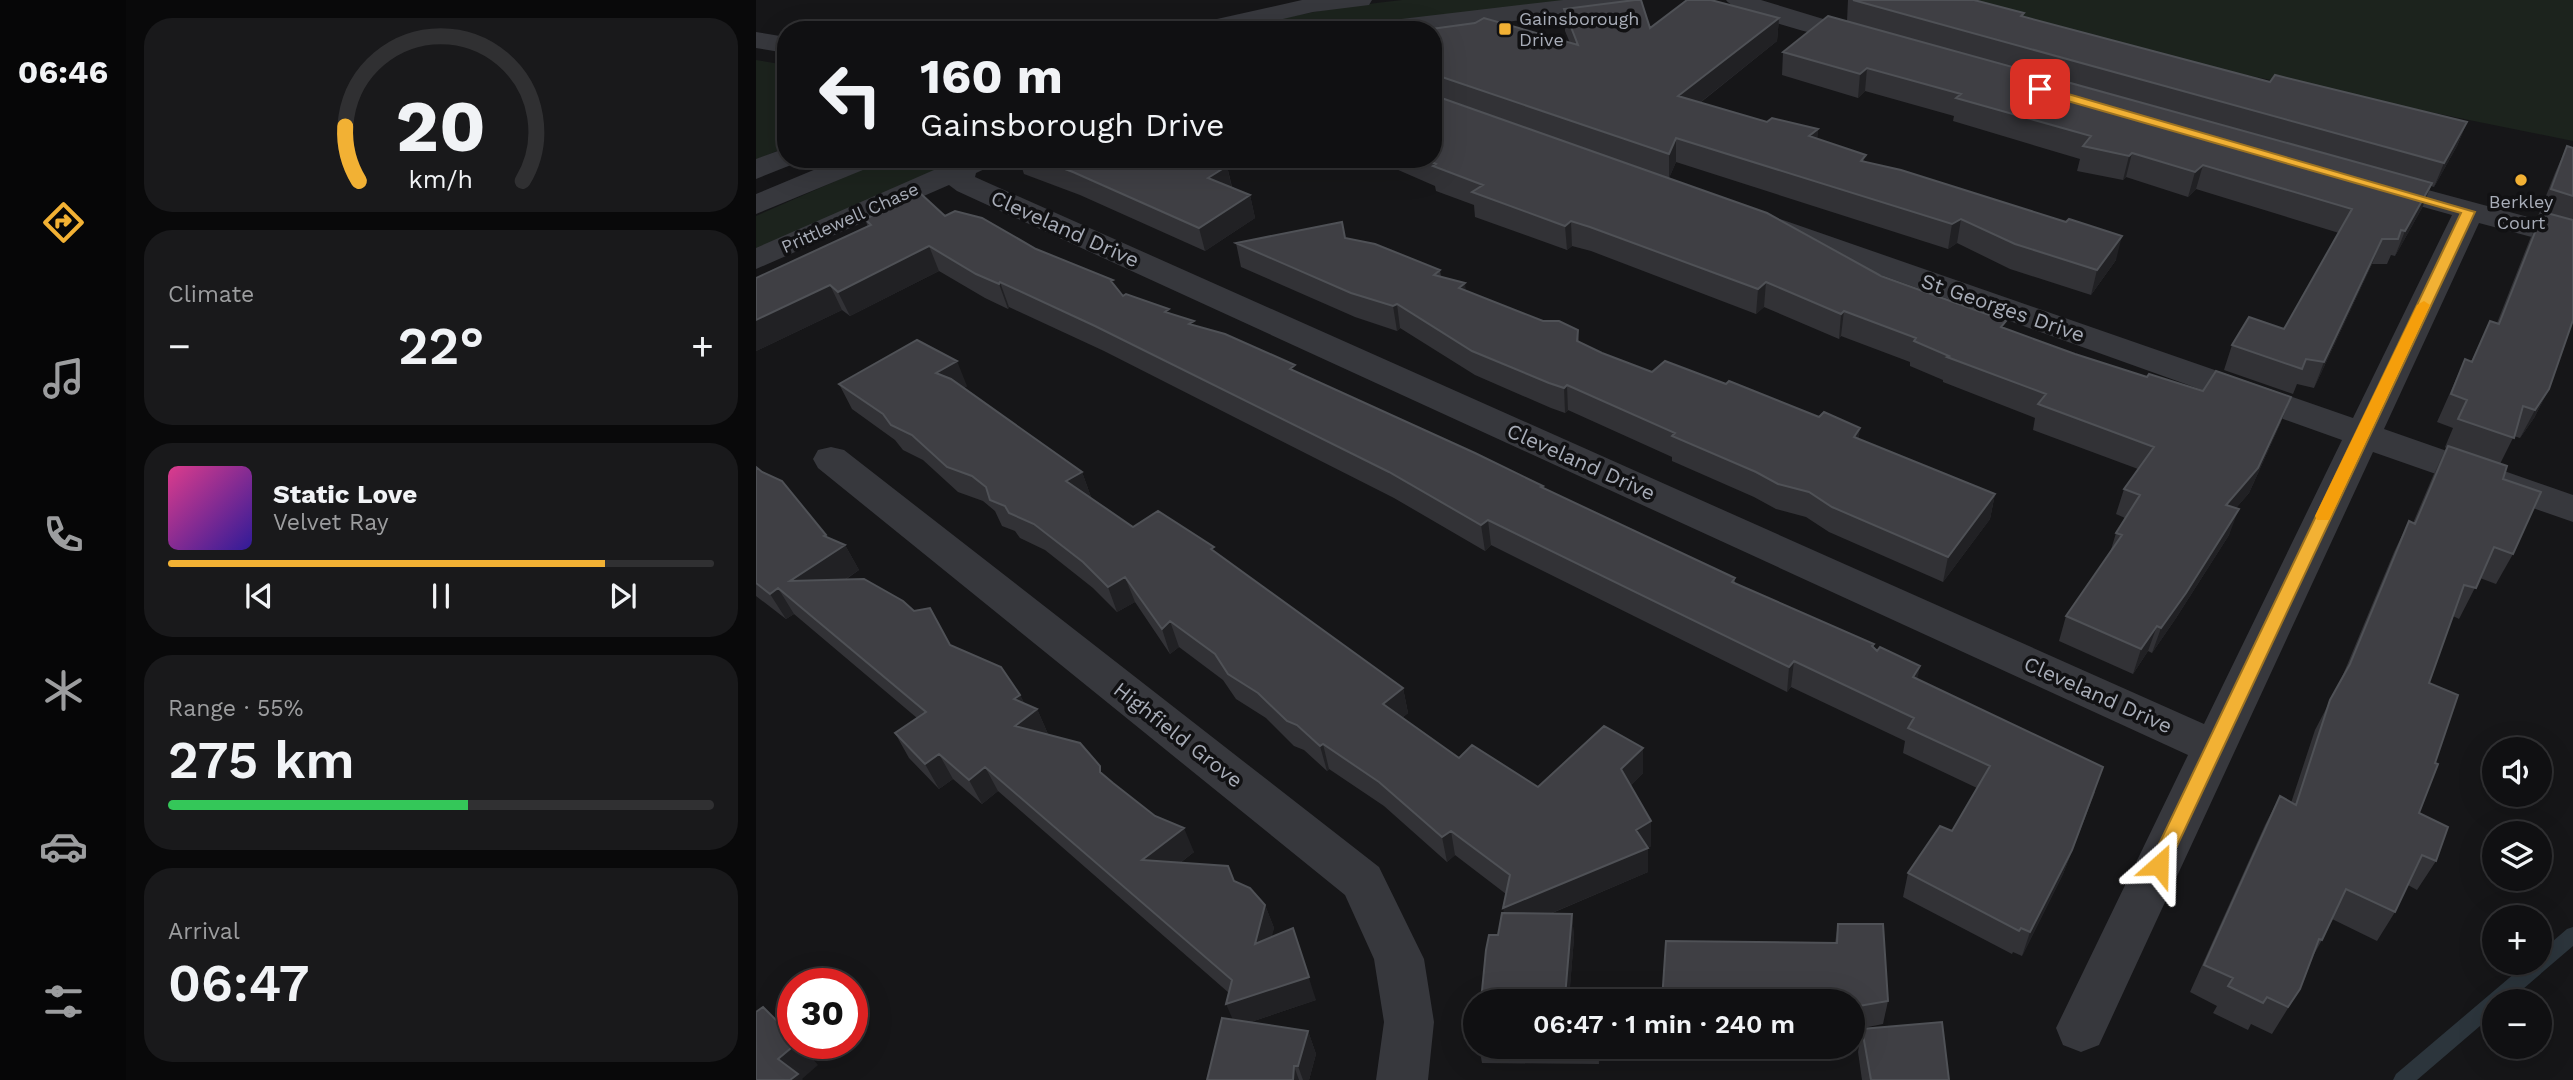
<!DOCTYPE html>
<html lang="en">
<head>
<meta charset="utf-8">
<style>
  :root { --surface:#101012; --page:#19191b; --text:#f1f3f6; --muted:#9c9d9f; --line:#303032; --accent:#f2b134 }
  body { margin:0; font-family:"Work Sans",sans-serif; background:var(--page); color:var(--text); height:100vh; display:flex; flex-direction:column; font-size:26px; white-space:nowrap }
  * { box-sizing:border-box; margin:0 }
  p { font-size:23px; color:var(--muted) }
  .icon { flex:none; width:38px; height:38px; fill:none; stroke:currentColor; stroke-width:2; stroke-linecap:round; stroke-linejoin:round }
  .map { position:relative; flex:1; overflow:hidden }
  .sheet { display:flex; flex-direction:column; gap:18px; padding:18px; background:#09090a; width:630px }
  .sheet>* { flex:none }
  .banner { position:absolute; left:21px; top:21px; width:665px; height:147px; border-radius:28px; box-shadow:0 7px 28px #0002,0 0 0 2px var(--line); background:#101012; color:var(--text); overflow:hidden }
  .tools { position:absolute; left:1726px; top:737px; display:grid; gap:14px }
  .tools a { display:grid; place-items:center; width:70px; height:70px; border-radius:50%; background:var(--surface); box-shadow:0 7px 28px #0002,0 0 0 2px var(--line); font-size:35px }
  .speed { position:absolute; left:21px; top:968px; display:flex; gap:14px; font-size:35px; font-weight:700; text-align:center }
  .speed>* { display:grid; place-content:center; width:91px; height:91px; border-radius:50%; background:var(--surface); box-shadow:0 7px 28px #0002,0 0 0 2px var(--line); line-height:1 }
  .speed .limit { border:10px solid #d22; background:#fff; color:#111 }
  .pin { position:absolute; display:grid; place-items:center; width:60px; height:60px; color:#fff; margin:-30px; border-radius:14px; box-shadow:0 4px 10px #0006 }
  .me { position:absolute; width:77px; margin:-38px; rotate:25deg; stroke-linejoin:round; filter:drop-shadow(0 0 5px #0008) }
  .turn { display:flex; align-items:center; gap:24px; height:147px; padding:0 28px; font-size:32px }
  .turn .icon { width:91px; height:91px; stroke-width:2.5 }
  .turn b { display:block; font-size:49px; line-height:60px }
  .big { font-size:52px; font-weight:600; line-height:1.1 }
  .sheet .tile { flex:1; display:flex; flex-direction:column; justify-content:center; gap:10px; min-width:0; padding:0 24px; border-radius:28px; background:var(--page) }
  .sheet .dial { align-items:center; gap:0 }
  .dial svg { height:182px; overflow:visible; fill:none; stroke:var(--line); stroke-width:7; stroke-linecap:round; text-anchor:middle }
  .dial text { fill:var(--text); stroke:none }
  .song { display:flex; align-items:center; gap:21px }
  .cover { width:84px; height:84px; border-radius:10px; background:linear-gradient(135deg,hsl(330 70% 55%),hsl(250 70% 35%)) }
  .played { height:7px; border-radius:4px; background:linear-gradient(90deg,var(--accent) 80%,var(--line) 80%) }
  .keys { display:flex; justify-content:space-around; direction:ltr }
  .heat { display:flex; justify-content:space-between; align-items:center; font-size:38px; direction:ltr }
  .charge { height:10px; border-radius:5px; background:linear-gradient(90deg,#34c759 55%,var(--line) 0) }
  .trip { position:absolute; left:707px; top:989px; width:402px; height:70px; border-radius:35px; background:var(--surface); box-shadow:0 7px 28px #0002,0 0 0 2px var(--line); font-weight:600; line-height:70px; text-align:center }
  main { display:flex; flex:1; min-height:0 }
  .dock { display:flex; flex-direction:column; width:126px; justify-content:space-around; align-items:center; background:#060607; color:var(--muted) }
  .dock .icon { width:49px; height:49px }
  .dock .active { color:var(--accent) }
  .dock b { font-size:32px; color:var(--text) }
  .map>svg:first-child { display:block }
  .green { fill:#1c231d }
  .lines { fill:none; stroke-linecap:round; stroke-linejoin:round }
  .stream { fill:#2c353c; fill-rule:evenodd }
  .minor { fill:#37383d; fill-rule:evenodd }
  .wall { fill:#323236 }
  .shaded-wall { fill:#212124 }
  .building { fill:#3f3f44; stroke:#4f5156; stroke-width:2 }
  .route { fill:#f2b134; stroke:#9d7322; stroke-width:2 }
  .slow { fill:#f59e0b }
  .poi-dot { fill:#f2b134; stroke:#111113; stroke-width:2.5 }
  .labels { text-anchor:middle; stroke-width:7; stroke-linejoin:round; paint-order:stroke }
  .far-poi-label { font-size:18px; fill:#a8adb8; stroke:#111113; text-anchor:start }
  .far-street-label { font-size:18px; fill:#a8adb8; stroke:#111113 }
  .street-label { font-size:21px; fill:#a8adb8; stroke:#111113 }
</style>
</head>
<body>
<main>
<nav class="dock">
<b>06:46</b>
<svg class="icon active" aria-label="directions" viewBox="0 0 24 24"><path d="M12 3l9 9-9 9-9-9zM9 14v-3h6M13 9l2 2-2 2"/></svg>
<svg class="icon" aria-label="music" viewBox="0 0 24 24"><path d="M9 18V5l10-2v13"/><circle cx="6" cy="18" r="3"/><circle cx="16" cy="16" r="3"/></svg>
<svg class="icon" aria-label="phone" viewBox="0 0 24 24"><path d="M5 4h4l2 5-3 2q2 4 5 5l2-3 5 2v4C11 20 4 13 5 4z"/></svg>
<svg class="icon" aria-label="climate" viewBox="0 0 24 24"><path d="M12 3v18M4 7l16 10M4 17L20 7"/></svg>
<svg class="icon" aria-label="car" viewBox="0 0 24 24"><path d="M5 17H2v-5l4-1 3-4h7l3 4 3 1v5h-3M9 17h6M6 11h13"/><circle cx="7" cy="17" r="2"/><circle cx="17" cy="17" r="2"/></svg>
<svg class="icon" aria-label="filters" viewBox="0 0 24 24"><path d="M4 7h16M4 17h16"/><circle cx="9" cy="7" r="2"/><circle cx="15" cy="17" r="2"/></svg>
</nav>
<section class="sheet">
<div class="tile dial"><svg viewBox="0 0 100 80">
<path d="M14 69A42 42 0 1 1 86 69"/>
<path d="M14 69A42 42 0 0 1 8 45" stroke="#f2b134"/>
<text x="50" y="56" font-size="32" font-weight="700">20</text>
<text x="50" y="72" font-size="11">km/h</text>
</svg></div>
<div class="tile"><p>Climate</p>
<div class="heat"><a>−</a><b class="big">22°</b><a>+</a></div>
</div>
<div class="tile">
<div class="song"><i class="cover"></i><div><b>Static Love</b><p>Velvet Ray</p></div></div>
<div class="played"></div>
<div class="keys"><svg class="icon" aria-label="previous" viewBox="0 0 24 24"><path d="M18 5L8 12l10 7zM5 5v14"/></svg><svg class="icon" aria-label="pause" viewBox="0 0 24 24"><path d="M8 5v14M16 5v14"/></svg><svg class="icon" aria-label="next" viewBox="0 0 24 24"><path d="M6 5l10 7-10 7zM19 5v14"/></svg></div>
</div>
<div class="tile"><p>Range · 55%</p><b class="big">275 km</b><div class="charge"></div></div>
<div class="tile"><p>Arrival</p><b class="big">06:47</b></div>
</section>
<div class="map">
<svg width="1817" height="1080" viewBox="0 0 1817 1080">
  <rect width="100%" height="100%" fill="#161618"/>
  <path class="green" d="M646 0H825L580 30H467L578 8Z
    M1201 0H1817V141L1465 70Z
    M0 60 30 65V147L0 160Z
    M130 159H209L0 253V216Z"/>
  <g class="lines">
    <path class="stream" d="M1817 927V946L1753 1001H1738V1014L1661 1080H1637L1640 1074 1772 962H1783V953L1811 929Z"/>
    <path class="minor" d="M546 0H616L613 5 557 12 479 30H430L434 25Z
      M807 0H881L878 5 869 7 677 31 607 30 611 25 620 22Z
      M970 0H1005L1120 35 1124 40 1120 45 1111 48 1102 45C1078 39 981 16 970 0Z
      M0 32 30 37V53L0 48Z
      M30 148V159H43L40 163 0 179V159Z
      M84 159H123L119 165 0 214V194Z
      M203 159H239L235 166 220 173 219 177 1448 724 1586 440 1005 232 1001 226 1005 220 1016 217 1027 220 1597 418 1696 215 1610 191 1605 185 1610 179 1620 176 1817 229V248L1723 223 1628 429 1817 495V522L1617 452 1343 1045 1325 1052 1307 1045 1300 1028 1432 755 201 191 193 185 0 269V248Z
      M75 447 88 450 623 867 668 959 678 1022 672 1080H620L628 1022 618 959 589 895 62 468 57 459 62 450Z"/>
  </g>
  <path class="wall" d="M1092 0H1218L1268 13 1267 17 1514 82 1711 122 1701 146 1678 187 1675 186 1666 208 1639 256 1635 255 1631 264H1616L1558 388 1541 384 1537 394 1468 370 1476 345 1528 329 1583 233 1440 189 1432 197 1370 177 1367 180 1321 171 1324 159 1197 121 1198 116 1109 91 1102 98 1026 75 1027 52 1091 21Z
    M808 9 894 28 1023 18 1021 41 944 103 1011 122 1062 129 1061 139 1109 161 1360 260 1335 295 1254 269 1201 243 1192 249 920 162 913 178 1125 276 1248 328 1319 354 1525 422 1493 493 1480 508 1473 535 1420 618 1396 653 1392 651 1377 674 1303 641 1310 616 1354 553 1360 533 1369 518 1360 514 1368 489 1382 469 1277 430 1279 418 1187 382V380L1154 366V362L1085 336 1083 339 1008 307 1000 314 835 251 816 246 811 250 719 217 718 205 680 191 679 186 617 159H677V30L814 43 809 31Z
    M1811 146 1817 148V320L1793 389 1778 418 1764 438 1758 436 1744 464 1757 554 1740 584 1724 578 1703 619 1697 616 1673 683 1663 813 1680 861 1661 890 1652 885 1639 912 1621 941 1576 919 1566 940 1557 956 1544 989 1516 1034 1495 1024 1492 1030 1457 1013 1461 1006 1434 992 1509 825 1524 796 1535 803 1559 730 1584 682 1638 552 1653 521 1657 523 1677 476 1690 448 1689 447 1697 428 1681 422 1709 359 1715 362 1734 321 1741 323 1774 239 1784 217 1782 216 1799 173Z
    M263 159H453L471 166 476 187 494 195 499 218 449 251 324 195 268 174Z
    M189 216 280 249 359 286 367 296 415 314 440 326 540 372 979 578V583L1118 644V647L1162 679 1339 792 1307 874 1266 956 1257 952 1256 954 1147 897 1152 873 1196 831 1221 788 1147 753 1149 741 1035 687 1031 692 735 545 729 551 638 498 348 351 253 307 252 309 229 298 183 271 94 316 86 310 0 351V278L112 227 109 219Z
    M589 238 684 270 685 277 710 291 787 321 822 330 823 342 846 353 896 372 1103 439 1239 494 1234 519 1187 582 1073 532 1050 517 1020 509 998 497 916 461V457L812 410 809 413 795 408 719 375 644 328 641 331 599 317 485 267 480 243Z
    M83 384 211 386 208 388 326 472 335 497 334 498 377 527 459 552 647 688 652 713 646 718 703 758 782 787 887 748V773L875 785 895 846 892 848V872L794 914H816L818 938 813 997 725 1001 748 913 750 894 699 855 691 862 628 806 573 769 571 771 548 750 538 746 510 718 480 699 467 680 423 647 414 654 379 602 361 612 337 588 289 550 264 538 259 531 246 526 239 511 227 501 202 492 167 460 147 450 139 440 96 409Z
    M0 467 72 538 89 545 103 570 89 580 194 645 264 695 268 703 281 709 292 734 348 775 438 852 424 863 478 881 509 905 518 928 515 937 560 1000 495 1022 552 1031 560 1054 553 1080H451L477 1019 473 993 242 791 226 804 197 779 183 789 153 758 139 733 161 718 38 614 30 619 0 596Z
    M1082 924 1132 1001 1127 1024 1097 1030V1001L1079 943Z
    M1106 1029 1193 1080H1106L1102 1052Z
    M723 1046H844L843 1064 726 1063Z"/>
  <path class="shaded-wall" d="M1023 18 1021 41 922 120V96Z
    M1111 68 1109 91 1102 98 1104 74Z
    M1711 122 1701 146 1678 187 1688 163Z
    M1062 129 1060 153 1053 136Z
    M920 138V162L913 178V154Z
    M1376 153 1370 177 1367 180 1373 156Z
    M1447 165 1440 189 1432 197 1439 172Z
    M471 166 476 189 452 178Z
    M1676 183 1666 208 1639 256 1649 231Z
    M494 195 499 218 449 251 443 228Z
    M1205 219 1201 243 1192 249 1196 224Z
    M815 221 816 246 811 250 809 226Z
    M1366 236 1360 260 1335 295 1341 270Z
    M1626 239 1616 264 1558 388 1568 362Z
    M173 246 183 271 94 316 82 292Z
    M244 282 253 307 252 309 243 284Z
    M1010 282 1008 307 1000 314 1002 289Z
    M709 283 712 308 703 288Z
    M74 285 86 310 0 351V320Z
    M641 304 644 328 641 331 637 306Z
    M1088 311 1085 336 1083 339 1085 314Z
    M201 361 211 386 191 398 180 373Z
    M811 385 812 410 809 413 808 388Z
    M1793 389 1778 418 1764 438 1779 410Z
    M1535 397 1525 422 1493 493 1461 530 1470 505Z
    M1104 428 1101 453 1098 437Z
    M326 472 335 497 319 507 310 481Z
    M1239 494 1234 519 1187 582 1192 557Z
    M1483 509 1473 535 1420 618 1396 653 1405 628Z
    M732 520 735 545 729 551 725 525Z
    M70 535 79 551 89 545 103 570 49 606 34 581 68 536Z
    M369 577 379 602 361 612 352 587Z
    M22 588 38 614 30 619 14 594Z
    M414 621 423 647 414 654 406 629Z
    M1401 626 1392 651 1377 674 1385 649Z
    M1038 661 1035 687 1031 692 1033 667Z
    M1164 666 1159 691 1157 677Z
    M647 688 652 713 632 729 627 704Z
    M264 695 274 715 281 709 292 734 271 751 259 726 258 699Z
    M567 744 573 769 571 771 564 746Z
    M887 748V773L866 794 865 769Z
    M183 754 197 779 183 789 169 764Z
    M229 767 242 791 226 804 213 780Z
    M1347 767 1307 874 1266 956 1274 932Z
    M895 821V846L891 848H892V872L751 932 747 908Z
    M428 828 438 852 396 884 386 860Z
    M695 831 699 855 691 862 686 837Z
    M509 905 518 928 508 968 499 944Z
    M816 914 818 938 813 1001 809 997Z
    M537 928 560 1000 480 1027 470 1004Z
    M552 1031 560 1054 553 1080H547L542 1066Z
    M41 1043H43L62 1065 46 1079 47 1080H34L22 1059Z
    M842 1046H844L843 1064Z
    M538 1066 543 1080H537Z"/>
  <path class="building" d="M879 0H885L894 28 931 0H955L1023 18 922 96 1011 122 1016 118 1062 129 1053 136 1110 155 1105 161 1145 170 1310 222 1313 219 1366 236 1341 270 1259 244 1205 219 1196 224 920 138 913 154 677 74V30H668L719 23 728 18 822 45 808 9Z
    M1097 0H1218L1268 13 1265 16 1514 82 1519 75 1711 122 1688 163Z
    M1072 16 1676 183 1649 231 1645 230 1642 239H1626L1568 362 1550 359 1546 369 1476 345 1493 317 1528 329 1596 209 1447 165 1439 172 1376 153 1373 156 1327 146 1335 136 1200 98 1205 94 1111 68 1104 74 1027 52Z
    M677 95 1011 213 1125 276 1250 321 1245 327 1319 354 1391 377 1393 374 1447 391 1460 371 1535 397 1502 468 1470 505 1483 509 1430 593 1405 628 1401 626 1385 649 1310 616 1366 535 1360 533 1384 495 1368 489 1398 447 1282 404 1290 394 1191 357 1193 356 1158 341 1160 338 1088 311 1085 314 1010 282 1002 289 834 227 815 221 809 226 716 192 727 185 677 166 680 164 669 159H677Z
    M1811 146 1817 148V196L1795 189Z
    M282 159H453L471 166 452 178 494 195 443 228 317 172Z
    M164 193 189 216 199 211 226 218 280 249 357 280 355 281 367 296 370 294 413 309 409 312 438 321 433 324 469 334 539 365 534 369 719 453 787 486 785 487 979 578 976 582 1118 644 1116 646 1121 651 1124 647 1164 666 1157 677 1347 767 1316 850 1274 932 1265 928 1263 931 1152 873 1184 826 1196 831 1234 766 1152 728 1158 718 1038 661 1033 667 732 520 725 525 633 472 339 326 244 282 243 284 220 274 173 246 82 292 74 285 0 320V278L115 225 109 219Z
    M1787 212 1817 220V320L1793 389 1779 410 1767 406 1758 438 1702 419 1711 400 1695 394 1709 359 1716 362 1734 321 1743 324Z
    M586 222 589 238 619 244 684 270 678 275 709 283 703 288 787 321H803L822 330 821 341 846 353 896 372 909 361 970 384 973 381 1063 417 1068 412 1104 428 1098 437 1239 494 1192 557 1076 507 1053 492 1022 484 1000 472 916 436 919 433 811 385 808 388 793 383 716 351 641 304 637 306 595 293 480 243Z
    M161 340 201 361 180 373 195 379 326 472 310 481 377 527 402 511 458 547 455 549 647 688 627 704 703 758 716 745 782 787 848 726 887 748 865 769 895 821 880 830 892 848 747 908 754 875 695 831 686 837 623 782 567 744 564 746 541 725 531 721 502 693 472 674 459 654 414 621 406 629 369 577 352 587 327 562 278 524 253 513 249 506 234 500 230 487 216 476 191 467 156 435 135 425 127 414 83 384Z
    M1692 446 1751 466 1747 479 1785 492 1757 554 1738 547 1720 588 1708 585 1673 683 1702 695 1679 763 1682 764 1663 813 1692 827 1680 861 1666 855 1639 912 1590 889 1566 940 1563 939 1544 989 1532 1007 1511 997 1507 1003 1472 986 1477 978 1448 965 1524 796 1540 805 1574 700 1594 664 1653 521 1659 524Z
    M0 467 6 472 26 481 70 535 68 536 89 545 34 581 108 579 147 601 158 611 174 608 194 645 245 667 264 695 258 699 281 709 259 726 324 743 344 766V772L357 783 399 816 428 828 386 860 472 866 478 881 494 888 509 905 499 944 537 928 553 977 470 1004 476 980 229 767 213 780 183 754 169 764 139 733 170 712 22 588 14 594 0 583Z
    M746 913 816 914 809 997H845L844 1001H725L730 950 733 935H742Z
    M1082 924H1127L1132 1001 1097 1007V1001H906L910 941 1081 943Z
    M7 1007 37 1037V1043H41L22 1059 42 1074 34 1080H0V1012Z
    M466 1018 552 1031 542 1066H538L537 1080H451Z
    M1186 1022 1193 1080H1115L1106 1029Z"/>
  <path class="route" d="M1280 87H1288L1719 212 1412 865 1410 871 1403 873 1396 871 1393 865 1705 213 1280 92Z"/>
  <path class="slow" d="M1668 301 1674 305 1575 516 1573 520H1561L1559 516 1661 305Z"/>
  <g class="poi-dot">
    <rect x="742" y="22" width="14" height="14" rx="3.5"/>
    <circle cx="1765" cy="180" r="7"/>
  </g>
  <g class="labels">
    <g class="far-poi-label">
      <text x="763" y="25">Gainsborough<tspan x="763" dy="21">Drive</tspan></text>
      <text x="1765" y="208" text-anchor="middle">Berkley<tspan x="1765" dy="21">Court</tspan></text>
    </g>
    <g class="far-street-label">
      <text transform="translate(94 218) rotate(-24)" y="6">Prittlewell Chase</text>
    </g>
    <g class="street-label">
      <text transform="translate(309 229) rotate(24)" y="7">Cleveland Drive</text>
      <text transform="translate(1247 308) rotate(19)" y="7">St Georges Drive</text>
      <text transform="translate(825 462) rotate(24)" y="7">Cleveland Drive</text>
      <text transform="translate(1342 695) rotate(24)" y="7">Cleveland Drive</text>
      <text transform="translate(422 735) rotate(38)" y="7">Highfield Grove</text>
    </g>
  </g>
</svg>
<div class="tools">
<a><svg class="icon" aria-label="sound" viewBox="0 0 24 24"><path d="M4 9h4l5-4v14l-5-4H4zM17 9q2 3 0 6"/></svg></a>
<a><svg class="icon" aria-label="layers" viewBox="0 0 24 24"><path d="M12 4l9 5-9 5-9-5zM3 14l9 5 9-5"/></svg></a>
<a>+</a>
<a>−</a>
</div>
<div class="speed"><div class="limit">30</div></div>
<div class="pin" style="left:1284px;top:89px;background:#d93025"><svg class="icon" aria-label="arrive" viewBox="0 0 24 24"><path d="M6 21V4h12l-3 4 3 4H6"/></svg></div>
<svg class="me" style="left:1403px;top:865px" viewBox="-20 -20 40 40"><path d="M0-17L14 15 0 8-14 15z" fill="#f2b134" stroke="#fff" stroke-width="4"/></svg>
<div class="trip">06:47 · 1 min · 240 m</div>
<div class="banner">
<div class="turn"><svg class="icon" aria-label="left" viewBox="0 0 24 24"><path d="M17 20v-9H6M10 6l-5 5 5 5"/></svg><div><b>160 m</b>Gainsborough Drive</div></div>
</div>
</div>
</main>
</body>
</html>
